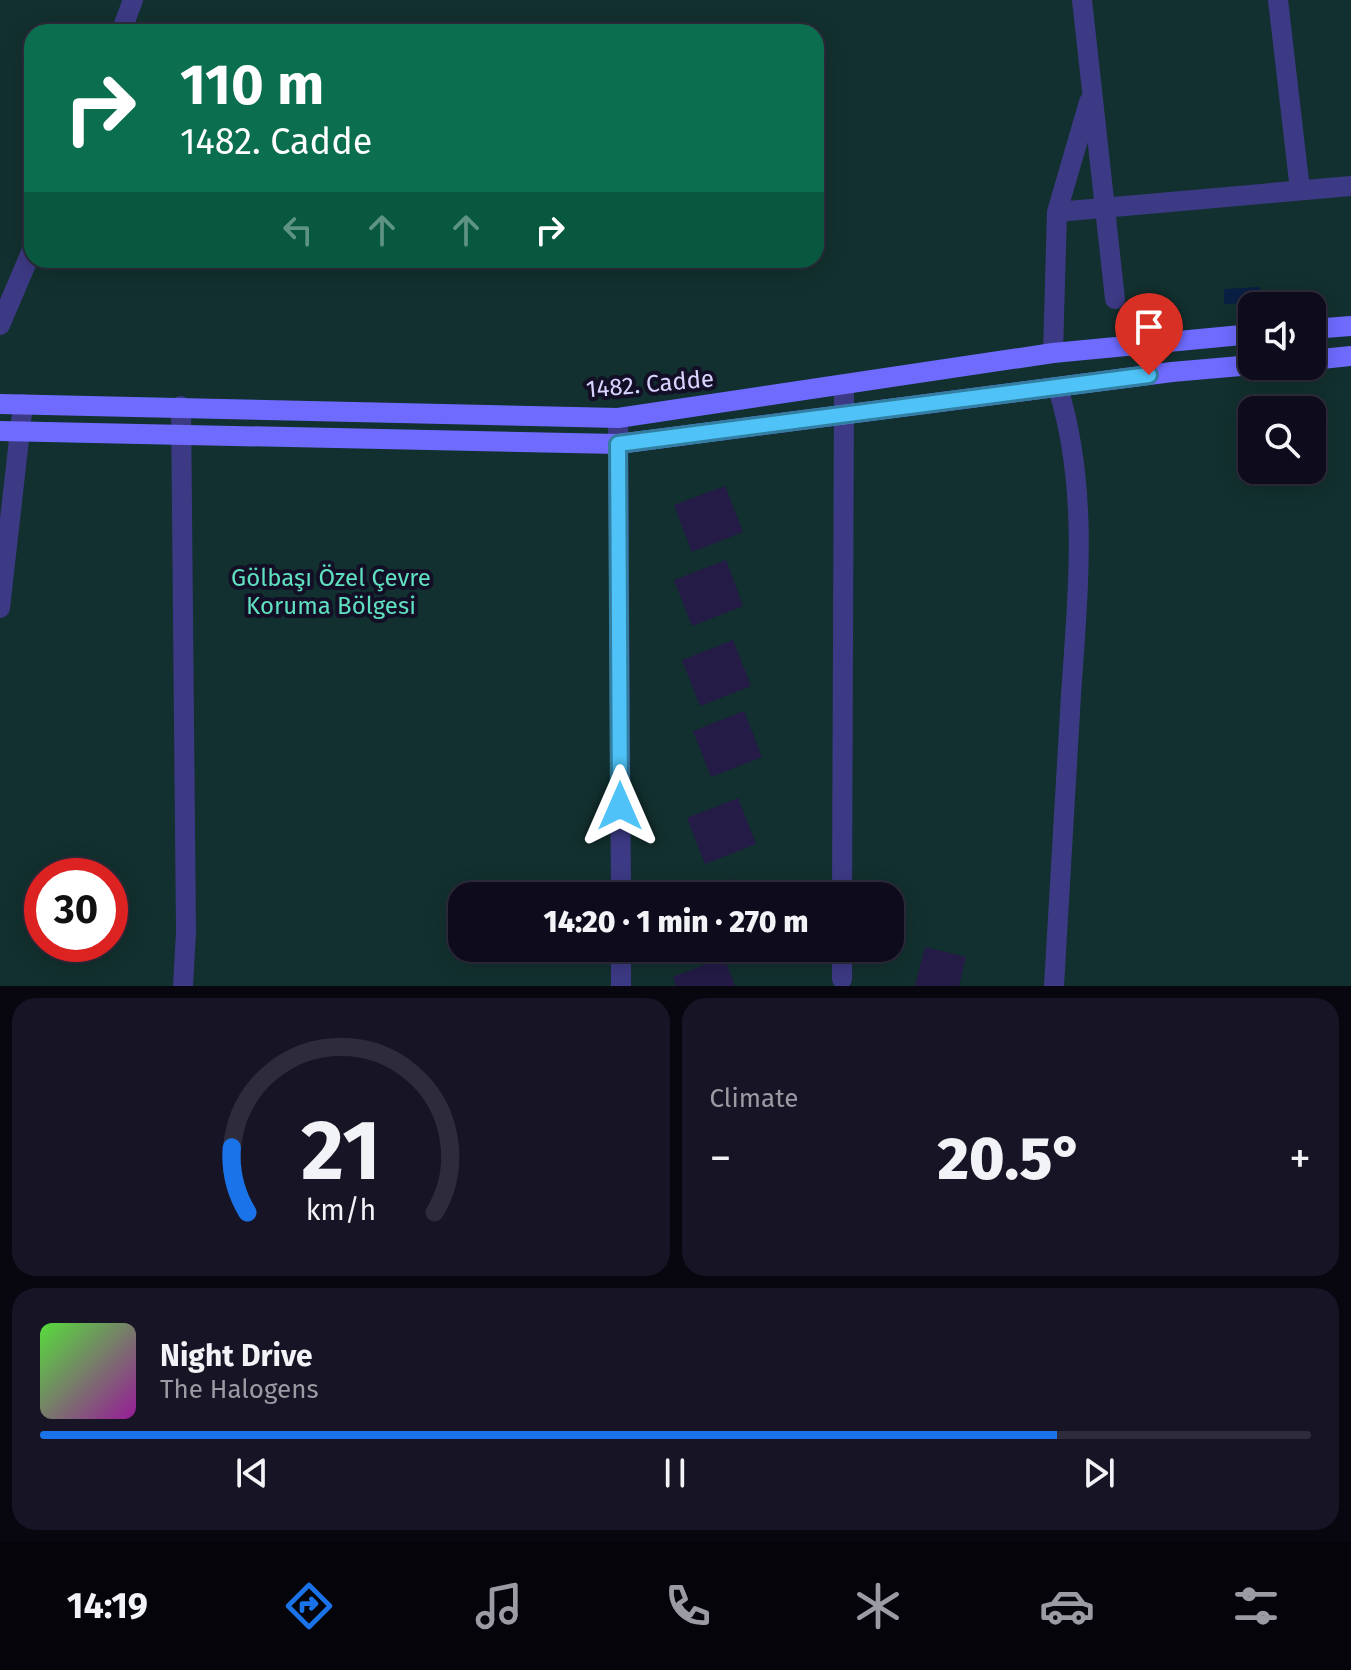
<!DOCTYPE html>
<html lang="en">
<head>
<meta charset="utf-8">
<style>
  :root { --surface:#0e0b1c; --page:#171425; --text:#f1f3f6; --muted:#9b9ba3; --line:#2e2b3b; --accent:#1a73e8 }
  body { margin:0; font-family:"Fira Sans",sans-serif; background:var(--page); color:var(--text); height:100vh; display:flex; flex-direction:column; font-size:30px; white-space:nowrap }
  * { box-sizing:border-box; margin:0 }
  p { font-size:26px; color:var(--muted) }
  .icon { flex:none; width:44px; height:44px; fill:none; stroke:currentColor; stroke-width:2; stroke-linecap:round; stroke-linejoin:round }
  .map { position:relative; height:986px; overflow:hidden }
  .side { display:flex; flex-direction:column; gap:12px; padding:12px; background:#08060f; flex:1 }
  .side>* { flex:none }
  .banner { position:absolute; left:24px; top:24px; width:800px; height:244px; border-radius:24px; box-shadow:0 4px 20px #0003,0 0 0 2px var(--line); background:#0b6e4f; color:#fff; overflow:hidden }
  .fabs { position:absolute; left:1238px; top:292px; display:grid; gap:16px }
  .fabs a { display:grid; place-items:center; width:88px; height:88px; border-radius:16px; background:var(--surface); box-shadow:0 4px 20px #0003,0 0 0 2px var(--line); font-size:40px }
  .speed { position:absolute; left:24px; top:858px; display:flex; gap:16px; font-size:40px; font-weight:700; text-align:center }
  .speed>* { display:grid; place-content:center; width:104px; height:104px; border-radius:50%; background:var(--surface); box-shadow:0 4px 20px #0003,0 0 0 2px var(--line); line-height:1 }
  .speed .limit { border:12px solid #d22; background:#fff; color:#111 }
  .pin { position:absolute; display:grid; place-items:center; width:68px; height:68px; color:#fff; margin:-82px -34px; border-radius:50% 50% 50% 0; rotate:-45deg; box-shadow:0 0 8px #0007 }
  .pin .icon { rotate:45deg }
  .me { position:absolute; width:88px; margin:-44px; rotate:0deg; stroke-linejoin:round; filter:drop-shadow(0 0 6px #0008) }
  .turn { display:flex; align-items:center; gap:28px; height:168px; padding:0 24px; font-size:36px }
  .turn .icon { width:104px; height:104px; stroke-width:2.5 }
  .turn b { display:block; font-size:56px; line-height:68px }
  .lanes { display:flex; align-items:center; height:76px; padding:0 24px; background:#0003; justify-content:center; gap:40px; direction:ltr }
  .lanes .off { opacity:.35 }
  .big { font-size:60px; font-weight:800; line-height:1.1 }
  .side .widget { flex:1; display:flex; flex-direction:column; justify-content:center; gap:12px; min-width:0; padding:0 28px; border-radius:24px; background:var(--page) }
  .side .dial { align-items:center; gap:0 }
  .dial svg { height:208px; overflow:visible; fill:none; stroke:var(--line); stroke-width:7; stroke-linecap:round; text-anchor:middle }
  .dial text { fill:var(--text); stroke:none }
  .song { display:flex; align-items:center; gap:24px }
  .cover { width:96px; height:96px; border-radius:12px; background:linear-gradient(135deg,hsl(110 70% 55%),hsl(300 70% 35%)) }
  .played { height:8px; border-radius:4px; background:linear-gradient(90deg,var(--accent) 80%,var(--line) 80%) }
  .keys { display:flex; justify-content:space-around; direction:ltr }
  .heat { display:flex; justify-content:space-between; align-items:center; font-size:44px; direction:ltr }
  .side .tiles { flex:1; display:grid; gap:12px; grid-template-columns:1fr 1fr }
  .widget:last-child { grid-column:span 2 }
  .trip { position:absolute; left:448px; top:882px; width:456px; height:80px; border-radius:24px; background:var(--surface); box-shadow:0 4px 20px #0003,0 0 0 2px var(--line); font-weight:800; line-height:80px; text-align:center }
  .dock { display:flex; height:128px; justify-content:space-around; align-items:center; background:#06040b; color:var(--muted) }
  .dock .icon { width:56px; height:56px }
  .dock .current { color:var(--accent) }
  .dock b { font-size:36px; color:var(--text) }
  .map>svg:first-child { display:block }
  .green { fill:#12302f; fill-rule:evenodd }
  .water { fill:#0a1f44 }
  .building { fill:#241b47 }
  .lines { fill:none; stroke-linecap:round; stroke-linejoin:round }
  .street { stroke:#3d3a85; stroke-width:20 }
  .secondary { stroke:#6f6bff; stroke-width:20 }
  .route-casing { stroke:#337fa1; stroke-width:20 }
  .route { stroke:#4fc3f7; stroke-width:14 }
  .labels { text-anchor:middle; stroke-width:8; stroke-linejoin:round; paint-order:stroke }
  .street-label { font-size:24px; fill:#d9d4ff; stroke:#130f26 }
  .park-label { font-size:24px; fill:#5fe0c0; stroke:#130f26 }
</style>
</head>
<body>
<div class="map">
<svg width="1351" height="986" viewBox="0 0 1351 986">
  <rect width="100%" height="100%" fill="#130f26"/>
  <path class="green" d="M0 0H1351V986H0ZM32 32H816V260H32ZM1252 306H1312V366H1252ZM1252 410H1312V470H1252ZM42 876H110V944H42ZM462 896H890V948H462Z"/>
  <path class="water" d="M1260 287V302L1224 304V289Z"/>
  <path class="building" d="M725 486 743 532 692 552 674 505Z
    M726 560 743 606 692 626 674 580Z
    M733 640 751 686 700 706 682 660Z
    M744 711 762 757 711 777 693 731Z
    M738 798 756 844 705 864 687 818Z
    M736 879 742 896H694Z
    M925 947 966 957 959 986H915Z
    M724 957 735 986H676L673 977Z"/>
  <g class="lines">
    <path class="street" d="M1082 0 1115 299
      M1278 0 1300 190
      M121 32 133 0
      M1057 212 1351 186
      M0 325 32 250
      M1053 353 1057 212 1089 102
      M181 406 186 932 183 986
      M618 418 621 896
      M0 608 23 404
      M842 896 844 387
      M621 948V986
      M842 979V948
      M1054 986C1060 889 1065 792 1071 695 1078 591 1089 489 1058 388"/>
    <path class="secondary" d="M1312 329 1351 326
      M1312 360 1351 356
      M0 404 618 418 1053 353 1252 334
      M0 431 618 444 1172 372 1252 365"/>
  </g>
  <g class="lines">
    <defs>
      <path id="route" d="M620 806 618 444 1149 375"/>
    </defs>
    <use href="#route" class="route-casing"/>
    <use href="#route" class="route"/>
  </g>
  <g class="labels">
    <g class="street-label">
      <text transform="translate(650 384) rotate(-5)" y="8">1482. Cadde</text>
    </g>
    <g class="park-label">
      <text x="331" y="586">Gölbaşı Özel Çevre<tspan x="331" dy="28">Koruma Bölgesi</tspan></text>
    </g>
  </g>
</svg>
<div class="fabs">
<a><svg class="icon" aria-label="sound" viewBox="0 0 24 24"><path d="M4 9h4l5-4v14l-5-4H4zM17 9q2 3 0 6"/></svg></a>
<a><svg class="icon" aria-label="search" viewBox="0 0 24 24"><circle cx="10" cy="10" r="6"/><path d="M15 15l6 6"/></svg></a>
</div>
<div class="speed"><div class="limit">30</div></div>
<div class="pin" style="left:1149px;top:375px;background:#d93025"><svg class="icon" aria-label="arrive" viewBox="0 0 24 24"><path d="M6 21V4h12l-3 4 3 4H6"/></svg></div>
<svg class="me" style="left:620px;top:806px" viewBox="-20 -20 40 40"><path d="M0-17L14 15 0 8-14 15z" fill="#4fc3f7" stroke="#fff" stroke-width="4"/></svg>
<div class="trip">14:20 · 1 min · 270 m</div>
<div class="banner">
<div class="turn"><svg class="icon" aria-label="right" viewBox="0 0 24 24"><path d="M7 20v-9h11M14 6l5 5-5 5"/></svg><div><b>110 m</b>1482. Cadde</div></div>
<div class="lanes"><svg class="icon off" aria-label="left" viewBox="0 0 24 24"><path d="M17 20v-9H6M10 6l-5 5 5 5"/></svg><svg class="icon off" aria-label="ahead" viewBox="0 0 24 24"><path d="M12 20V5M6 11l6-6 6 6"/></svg><svg class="icon off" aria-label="ahead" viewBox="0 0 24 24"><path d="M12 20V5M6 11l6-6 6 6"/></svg><svg class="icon" aria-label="right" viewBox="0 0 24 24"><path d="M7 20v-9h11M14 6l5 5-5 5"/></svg></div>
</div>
</div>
<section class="side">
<div class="tiles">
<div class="widget dial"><svg viewBox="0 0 100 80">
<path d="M14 69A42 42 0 1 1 86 69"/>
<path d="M14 69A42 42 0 0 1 8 44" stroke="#1a73e8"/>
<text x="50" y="56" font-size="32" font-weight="700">21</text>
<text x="50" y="72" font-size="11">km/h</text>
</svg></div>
<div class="widget"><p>Climate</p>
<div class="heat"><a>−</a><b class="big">20.5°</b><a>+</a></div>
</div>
<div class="widget">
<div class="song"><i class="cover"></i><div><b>Night Drive</b><p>The Halogens</p></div></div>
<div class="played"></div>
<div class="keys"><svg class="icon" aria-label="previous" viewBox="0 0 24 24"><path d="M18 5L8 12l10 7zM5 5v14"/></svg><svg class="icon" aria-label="pause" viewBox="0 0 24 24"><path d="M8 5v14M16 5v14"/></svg><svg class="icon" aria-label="next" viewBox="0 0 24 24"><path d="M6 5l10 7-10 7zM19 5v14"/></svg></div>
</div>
</div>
</section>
<nav class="dock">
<b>14:19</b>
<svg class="icon current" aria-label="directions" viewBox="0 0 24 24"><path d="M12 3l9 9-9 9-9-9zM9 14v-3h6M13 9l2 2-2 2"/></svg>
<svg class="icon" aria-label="music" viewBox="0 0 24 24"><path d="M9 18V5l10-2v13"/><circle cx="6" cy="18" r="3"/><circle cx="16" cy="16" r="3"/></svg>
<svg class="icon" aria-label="phone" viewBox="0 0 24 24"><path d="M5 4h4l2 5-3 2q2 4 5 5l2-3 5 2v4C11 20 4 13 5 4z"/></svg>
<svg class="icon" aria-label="climate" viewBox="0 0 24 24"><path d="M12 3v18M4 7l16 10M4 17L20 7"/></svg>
<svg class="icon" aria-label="car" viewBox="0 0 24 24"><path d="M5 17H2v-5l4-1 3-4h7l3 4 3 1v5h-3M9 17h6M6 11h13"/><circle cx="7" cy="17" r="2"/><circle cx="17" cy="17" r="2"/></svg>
<svg class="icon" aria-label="filters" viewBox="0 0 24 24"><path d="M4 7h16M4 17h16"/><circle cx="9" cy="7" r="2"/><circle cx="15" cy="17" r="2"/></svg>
</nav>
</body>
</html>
